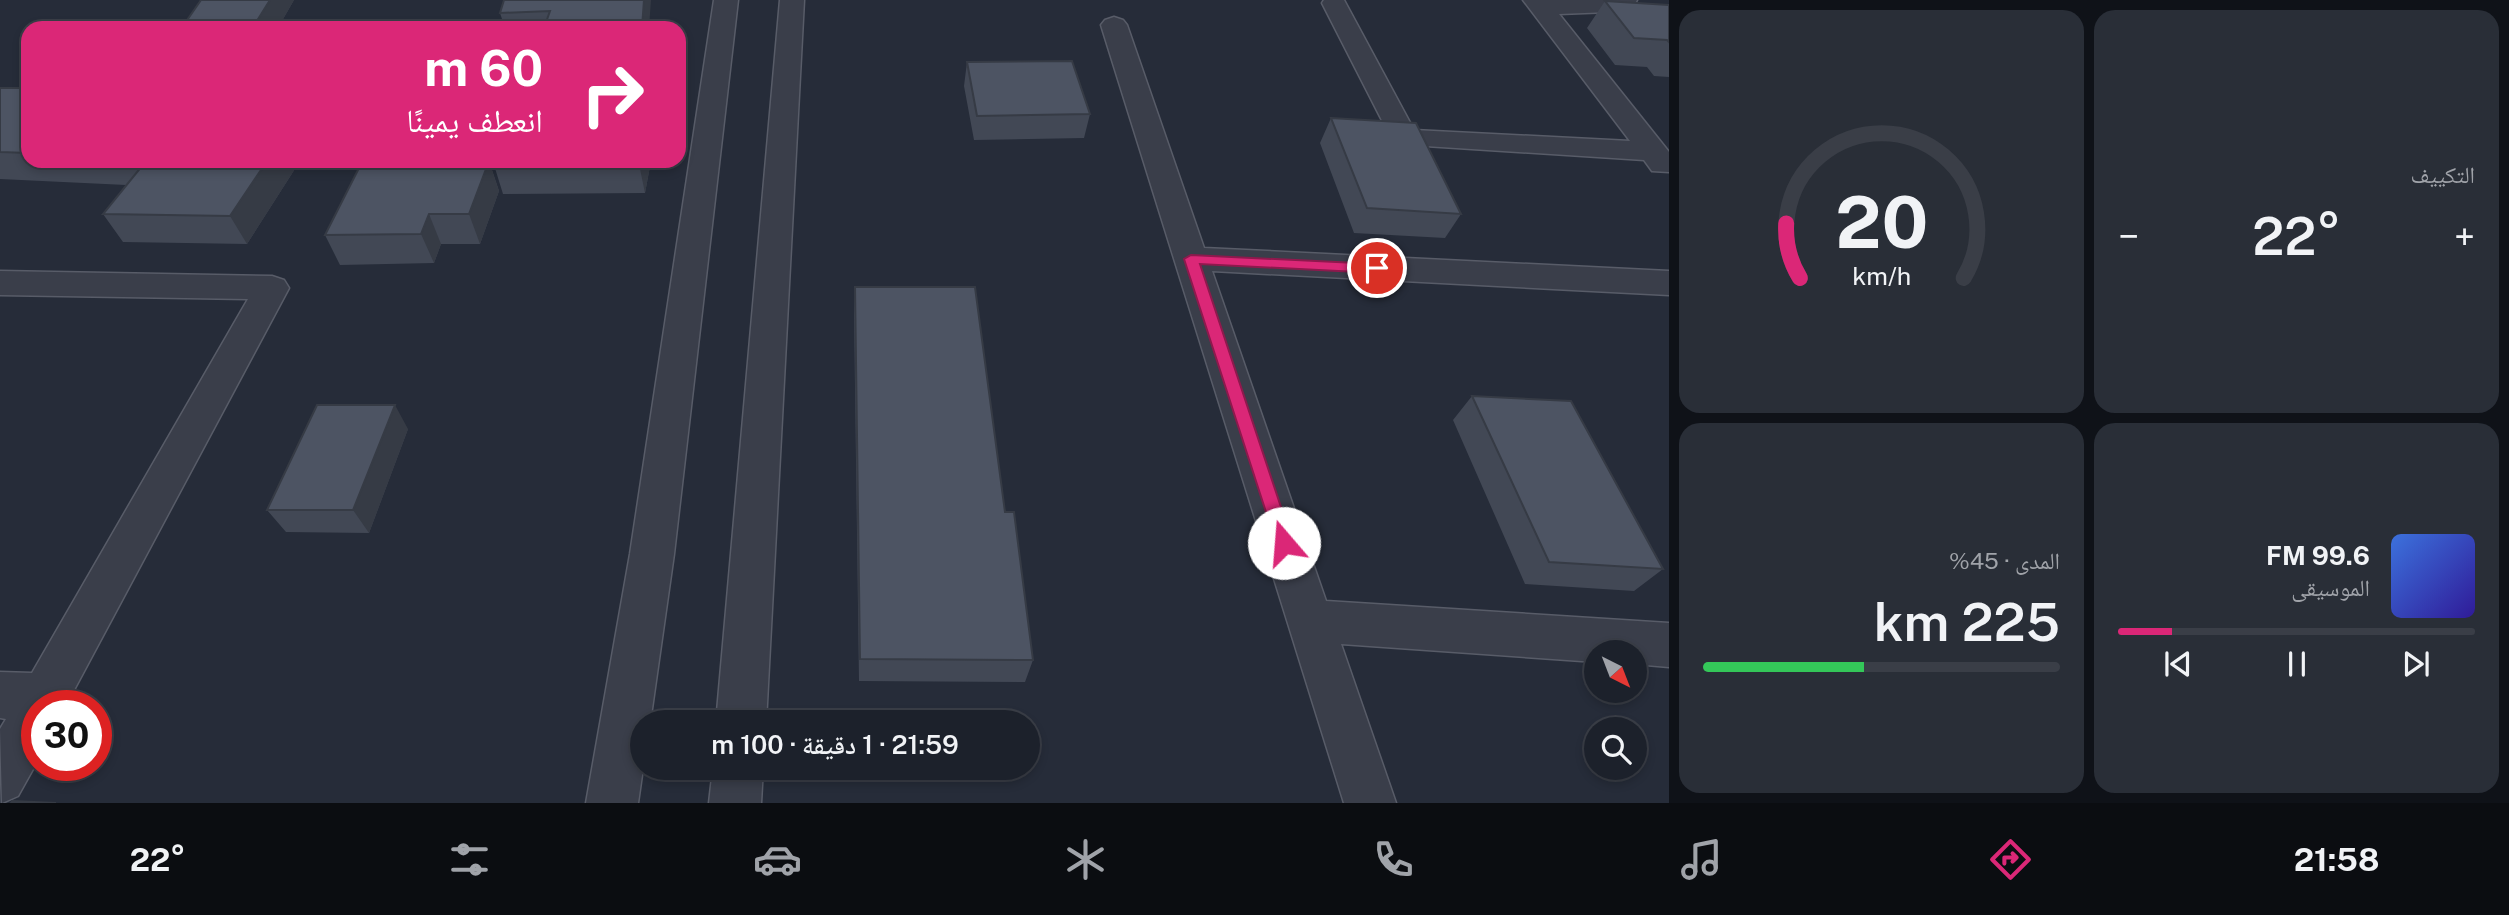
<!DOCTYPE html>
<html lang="ar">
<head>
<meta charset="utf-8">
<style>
  :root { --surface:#1c212b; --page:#292e37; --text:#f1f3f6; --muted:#a0a3a9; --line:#3a3e47; --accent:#db2777 }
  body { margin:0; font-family:"Public Sans","Noto Naskh Arabic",sans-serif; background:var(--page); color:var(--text); direction:rtl; height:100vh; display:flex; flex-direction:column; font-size:26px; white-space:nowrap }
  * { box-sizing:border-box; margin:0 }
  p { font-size:23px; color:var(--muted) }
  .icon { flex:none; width:38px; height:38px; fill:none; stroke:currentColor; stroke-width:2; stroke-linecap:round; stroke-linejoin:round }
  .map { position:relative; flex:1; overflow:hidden; direction:ltr }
  .side { display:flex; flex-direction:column; gap:10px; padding:10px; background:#0f1218; width:840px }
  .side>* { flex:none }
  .guide { position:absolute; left:21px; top:21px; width:665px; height:147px; border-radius:21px; box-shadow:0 4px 10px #0003,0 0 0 2px var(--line); direction:rtl; background:#db2777; color:#fff; overflow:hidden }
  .needle { width:46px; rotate:138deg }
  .buttons { position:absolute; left:1584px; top:640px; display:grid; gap:14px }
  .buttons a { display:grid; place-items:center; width:63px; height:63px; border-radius:50%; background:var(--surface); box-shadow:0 4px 10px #0003,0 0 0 2px var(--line); font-size:35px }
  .speed { position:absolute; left:21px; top:690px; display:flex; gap:14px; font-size:35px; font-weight:700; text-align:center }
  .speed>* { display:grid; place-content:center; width:91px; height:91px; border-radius:50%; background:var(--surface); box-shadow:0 4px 10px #0003,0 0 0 2px var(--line); line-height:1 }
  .speed .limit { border:10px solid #d22; background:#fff; color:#111 }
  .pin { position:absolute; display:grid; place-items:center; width:60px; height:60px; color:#fff; margin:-30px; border:4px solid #fff; border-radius:50%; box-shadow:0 2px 7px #0007 }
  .me { position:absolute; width:77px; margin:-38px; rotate:342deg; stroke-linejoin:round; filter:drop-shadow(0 0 5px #0008) }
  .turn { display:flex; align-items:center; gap:24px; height:147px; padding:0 28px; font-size:32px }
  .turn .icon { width:91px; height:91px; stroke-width:2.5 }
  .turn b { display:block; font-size:49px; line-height:60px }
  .big { font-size:52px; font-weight:600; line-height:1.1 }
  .side .tile { flex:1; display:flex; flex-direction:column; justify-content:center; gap:10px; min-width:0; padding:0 24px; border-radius:21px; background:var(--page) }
  .side .dial { align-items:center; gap:0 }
  .dial svg { height:182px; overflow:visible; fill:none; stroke:var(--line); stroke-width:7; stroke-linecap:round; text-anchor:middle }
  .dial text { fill:var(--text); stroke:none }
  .song { display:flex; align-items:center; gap:21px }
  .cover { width:84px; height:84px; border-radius:10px; background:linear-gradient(135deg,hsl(220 70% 55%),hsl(250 70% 35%)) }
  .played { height:7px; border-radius:4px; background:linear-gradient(90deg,var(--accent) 15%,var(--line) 15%) }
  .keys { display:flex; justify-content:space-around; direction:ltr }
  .heat { display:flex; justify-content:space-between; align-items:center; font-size:38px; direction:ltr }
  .charge { height:10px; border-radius:5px; background:linear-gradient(90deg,#34c759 45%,var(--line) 0) }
  .side .tiles { flex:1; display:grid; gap:10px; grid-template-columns:repeat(2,1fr) }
  .trip { position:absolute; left:630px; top:710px; width:410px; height:70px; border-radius:35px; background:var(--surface); box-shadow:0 4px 10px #0003,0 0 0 2px var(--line); font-weight:600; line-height:70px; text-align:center; direction:rtl }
  .menu { display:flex; height:112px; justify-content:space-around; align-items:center; background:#0b0d11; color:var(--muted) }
  .menu .icon { width:49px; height:49px }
  .menu .on { color:var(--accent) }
  .menu b { font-size:32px; color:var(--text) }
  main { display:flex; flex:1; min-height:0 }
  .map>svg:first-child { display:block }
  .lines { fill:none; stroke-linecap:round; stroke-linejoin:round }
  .minor-casing { stroke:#585c68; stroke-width:3 }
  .minor { fill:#3a3e4a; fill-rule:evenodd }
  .wall { fill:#424855 }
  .shaded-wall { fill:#363b45 }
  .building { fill:#4d5463; stroke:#363b45; stroke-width:2 }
  .route { fill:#db2777; stroke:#8e194d; stroke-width:2 }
</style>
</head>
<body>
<main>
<section class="side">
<div class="tiles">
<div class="tile"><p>التكييف</p>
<div class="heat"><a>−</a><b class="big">22°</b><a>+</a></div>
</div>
<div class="tile dial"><svg viewBox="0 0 100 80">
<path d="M14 69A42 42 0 1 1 86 69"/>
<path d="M14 69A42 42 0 0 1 8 45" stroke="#db2777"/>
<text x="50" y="56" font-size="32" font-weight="700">20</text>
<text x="50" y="72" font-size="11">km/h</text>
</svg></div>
<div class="tile">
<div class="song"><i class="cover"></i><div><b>99.6 FM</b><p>الموسيقى</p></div></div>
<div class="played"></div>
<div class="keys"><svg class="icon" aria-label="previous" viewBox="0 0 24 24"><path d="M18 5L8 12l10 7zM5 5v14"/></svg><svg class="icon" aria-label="pause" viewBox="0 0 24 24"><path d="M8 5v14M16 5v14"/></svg><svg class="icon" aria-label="next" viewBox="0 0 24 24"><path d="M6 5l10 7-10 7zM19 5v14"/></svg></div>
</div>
<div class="tile"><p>المدى · 45%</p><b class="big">225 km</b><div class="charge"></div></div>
</div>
</section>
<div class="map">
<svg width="1669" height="803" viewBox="0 0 1669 803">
  <rect width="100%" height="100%" fill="#262c39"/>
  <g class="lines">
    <defs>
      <path id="minor" d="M714 0H738L674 554 650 723H642L643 768 638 803H586L630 554Z
        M780 0H804L766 723H716Z
        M1324 0H1344L1414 130 1630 141 1523 0H1637L1634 5 1610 12 1559 14 1669 152V172L1652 171 1644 160 1394 144 1322 3Z
        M1114 17 1123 20 1127 25 1204 248 1669 271V295L1212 271 1326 601 1669 623V667L1634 664V653H1596V662L1341 644 1396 803H1344L1101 25 1105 20Z
        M0 271 272 276 284 280 289 288 66 705H37V762L18 796 2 803 0 729 6 719 0 718V672L32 673 248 299 0 295Z
        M713 768H763L761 803H709Z"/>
    </defs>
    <use href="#minor" class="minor-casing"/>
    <use href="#minor" class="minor"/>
  </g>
  <path class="wall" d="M294 0 279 26 372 27 373 28H184L183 26Z
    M504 0 649 28H505L500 13Z
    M1605 1 1669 5V77L1654 76 1647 67 1615 65 1587 28Z
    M967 62 1090 114 1084 138 974 140 964 86Z
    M0 88H28V161H300L247 244 123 242 103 214 126 185 0 179Z
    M1331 118 1461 214 1445 238 1354 233 1320 143Z
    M489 161 499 191 480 244H441L434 263 340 265 325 235Z
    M651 161 645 193 503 194 494 165Z
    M855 287 1005 512 1033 660 1025 682 859 681 854 314Z
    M1472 396 1663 569 1634 591 1525 584 1453 420Z
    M408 429 369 533 286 532 267 510Z"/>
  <path class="shaded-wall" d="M270 0H294L278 28H257L255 24Z
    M644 0H651L649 28H642Z
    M267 161H300L247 244 230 216Z
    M489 161 499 191 480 244 469 214Z
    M640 161H651L645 193 639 164Z
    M429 214 441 244 434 263 421 234Z
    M395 405 408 429 369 533 353 510Z"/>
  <path class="building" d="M201 0H270L255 24 183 26Z
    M504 0H644L642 28H544L550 11 500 13Z
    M1605 1 1669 5V42L1667 40 1634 38Z
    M242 26 372 27V28H241Z
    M1072 61 1090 114 977 116 967 62Z
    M0 88H28V153L0 152Z
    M1331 118 1416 123 1461 214 1367 208Z
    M146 161H267L230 216 103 214Z
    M489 161 469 214H429L421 234 325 235 362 162Z
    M495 161H640L639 164 494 165Z
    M855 287H975L1005 512H1014L1033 660 860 659Z
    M1472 396 1571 401 1663 569 1549 562Z
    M317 405H395L353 510H267Z
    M12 801 56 803H11Z"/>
  <path class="route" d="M1191 255 1377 264 1384 268 1377 273 1200 264 1293 543 1291 549 1284 551 1278 549 1276 543 1184 259Z"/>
</svg>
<div class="buttons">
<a><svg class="needle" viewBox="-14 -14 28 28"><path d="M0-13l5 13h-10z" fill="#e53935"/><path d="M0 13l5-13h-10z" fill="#a0a3a9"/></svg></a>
<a><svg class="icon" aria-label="search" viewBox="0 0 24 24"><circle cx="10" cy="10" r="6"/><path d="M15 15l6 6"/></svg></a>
</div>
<div class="speed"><div class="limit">30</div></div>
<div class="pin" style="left:1377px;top:268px;background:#d93025"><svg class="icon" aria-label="arrive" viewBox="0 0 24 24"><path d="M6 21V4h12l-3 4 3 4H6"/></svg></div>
<svg class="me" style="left:1284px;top:543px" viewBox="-20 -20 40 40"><circle r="19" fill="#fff"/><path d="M0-13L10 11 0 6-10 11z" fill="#db2777"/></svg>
<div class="trip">21:59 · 1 دقيقة · 100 m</div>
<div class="guide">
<div class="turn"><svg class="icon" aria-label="right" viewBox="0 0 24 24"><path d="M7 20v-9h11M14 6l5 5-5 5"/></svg><div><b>60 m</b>انعطف يمينًا</div></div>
</div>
</div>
</main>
<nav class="menu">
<b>21:58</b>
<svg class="icon on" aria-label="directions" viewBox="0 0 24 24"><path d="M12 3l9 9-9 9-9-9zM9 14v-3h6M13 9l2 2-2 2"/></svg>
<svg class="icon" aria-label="music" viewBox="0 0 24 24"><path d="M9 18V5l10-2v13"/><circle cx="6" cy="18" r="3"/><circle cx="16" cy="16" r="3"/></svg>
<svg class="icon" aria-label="phone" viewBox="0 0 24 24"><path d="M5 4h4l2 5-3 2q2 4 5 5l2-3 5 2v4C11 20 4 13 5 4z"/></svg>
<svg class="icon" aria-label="climate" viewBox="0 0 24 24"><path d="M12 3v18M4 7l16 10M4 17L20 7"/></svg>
<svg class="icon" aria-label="car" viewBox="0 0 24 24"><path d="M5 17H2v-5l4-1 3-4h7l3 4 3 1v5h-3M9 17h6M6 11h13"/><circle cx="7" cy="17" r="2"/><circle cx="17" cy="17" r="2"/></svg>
<svg class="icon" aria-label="filters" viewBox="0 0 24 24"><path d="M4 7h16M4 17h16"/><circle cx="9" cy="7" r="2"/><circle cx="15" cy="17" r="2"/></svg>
<b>22°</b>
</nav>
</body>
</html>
